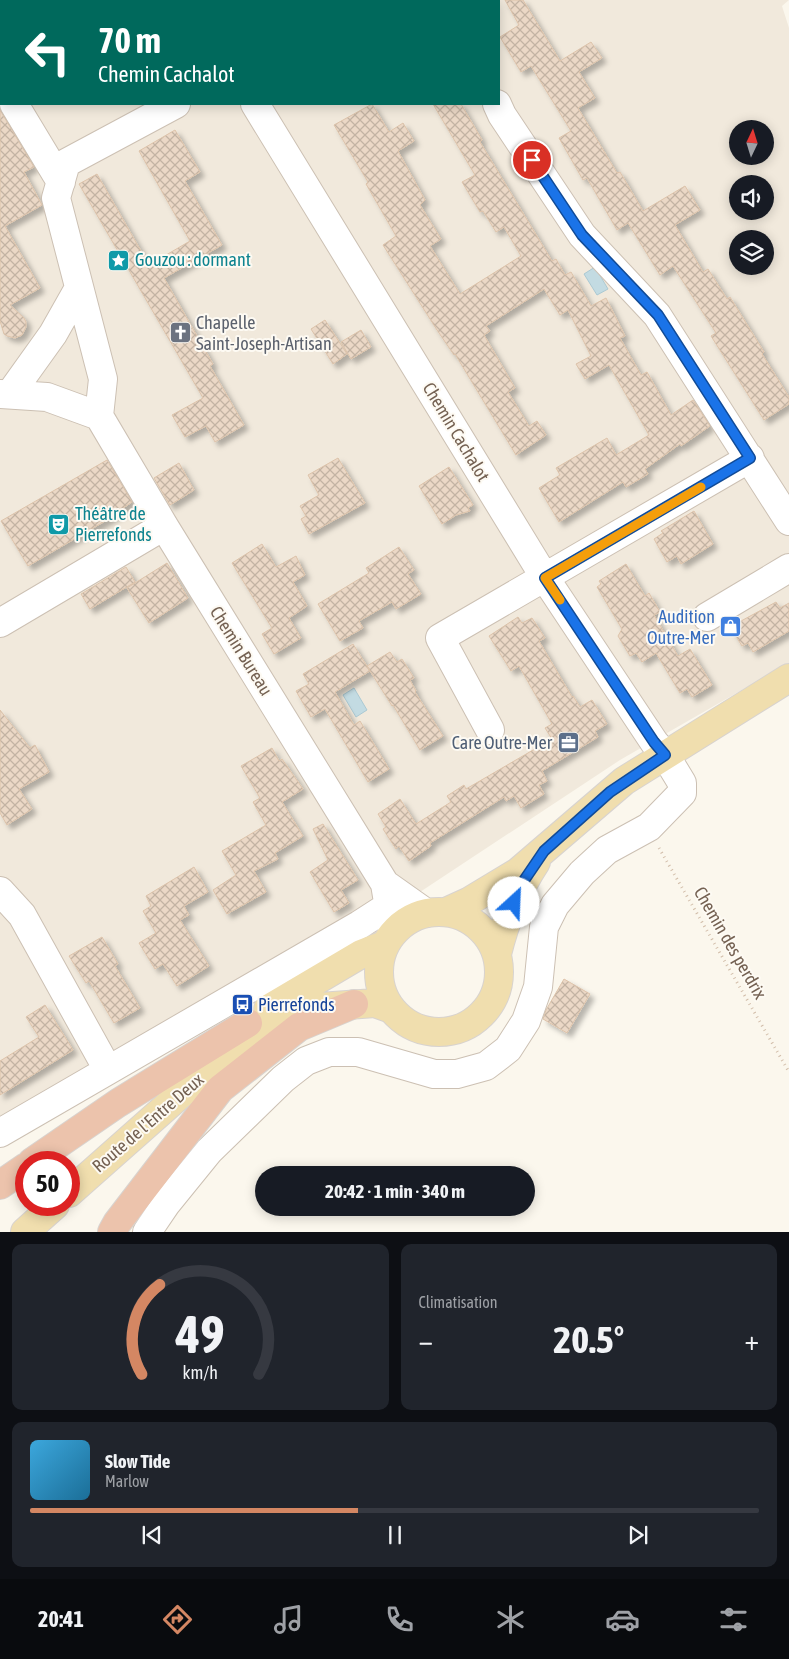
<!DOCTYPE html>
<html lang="fr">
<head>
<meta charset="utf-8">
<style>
  :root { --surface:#171b24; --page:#20242c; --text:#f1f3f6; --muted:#9ea1a6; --line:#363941; --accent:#d48763 }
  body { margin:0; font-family:"Asap Condensed",sans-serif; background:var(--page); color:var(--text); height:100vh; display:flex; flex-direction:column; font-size:19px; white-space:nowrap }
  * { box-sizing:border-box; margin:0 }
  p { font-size:16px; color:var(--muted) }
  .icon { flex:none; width:28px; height:28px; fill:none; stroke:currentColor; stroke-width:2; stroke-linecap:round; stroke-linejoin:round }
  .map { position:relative; height:1232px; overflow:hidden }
  .details { display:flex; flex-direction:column; gap:12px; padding:12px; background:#0d0f14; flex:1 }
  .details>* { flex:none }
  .top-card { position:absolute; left:0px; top:0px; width:500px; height:105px; box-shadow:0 2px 12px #0003; background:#00695c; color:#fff; overflow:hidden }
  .needle { width:32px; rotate:4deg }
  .buttons { position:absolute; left:729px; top:120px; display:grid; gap:10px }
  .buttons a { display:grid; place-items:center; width:45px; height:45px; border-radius:50%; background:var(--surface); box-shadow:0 2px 12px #0003; font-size:25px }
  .speed { position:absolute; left:15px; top:1151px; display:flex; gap:10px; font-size:25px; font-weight:700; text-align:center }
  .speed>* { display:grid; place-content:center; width:65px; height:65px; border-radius:50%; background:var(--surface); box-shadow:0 2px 12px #0003; line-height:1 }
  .speed .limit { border:8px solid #d22; background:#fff; color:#111 }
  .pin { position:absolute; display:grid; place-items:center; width:42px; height:42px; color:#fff; margin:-21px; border:2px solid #fff; border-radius:50%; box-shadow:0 1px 5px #0007 }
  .me { position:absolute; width:55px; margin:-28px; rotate:25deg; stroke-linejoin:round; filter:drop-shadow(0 0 4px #0008) }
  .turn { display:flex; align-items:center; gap:18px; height:105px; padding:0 15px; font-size:22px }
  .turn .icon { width:65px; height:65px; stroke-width:2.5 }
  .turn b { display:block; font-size:35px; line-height:42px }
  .big { font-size:38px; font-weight:700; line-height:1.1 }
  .details .widget { flex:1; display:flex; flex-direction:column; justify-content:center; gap:8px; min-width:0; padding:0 18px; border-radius:10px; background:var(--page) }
  .details .dial { align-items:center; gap:0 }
  .dial svg { height:130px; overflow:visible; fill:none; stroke:var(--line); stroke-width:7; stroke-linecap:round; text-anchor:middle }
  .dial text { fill:var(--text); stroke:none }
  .song { display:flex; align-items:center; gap:15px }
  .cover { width:60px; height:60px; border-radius:8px; background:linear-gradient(135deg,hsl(200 70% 55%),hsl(200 70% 35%)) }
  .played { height:5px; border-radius:2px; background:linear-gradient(90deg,var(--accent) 45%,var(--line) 45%) }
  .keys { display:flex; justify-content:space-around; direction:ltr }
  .heat { display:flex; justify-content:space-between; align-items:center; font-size:28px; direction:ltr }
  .details .tiles { flex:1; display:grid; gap:12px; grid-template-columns:1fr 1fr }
  .widget:last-child { grid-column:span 2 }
  .trip { position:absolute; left:255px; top:1166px; width:280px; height:50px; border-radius:25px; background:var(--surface); box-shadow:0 2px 12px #0003; font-weight:700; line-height:50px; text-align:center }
  .tab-bar { display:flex; height:80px; justify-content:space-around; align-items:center; background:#090b0e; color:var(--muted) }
  .tab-bar .icon { width:35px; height:35px }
  .tab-bar .active { color:var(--accent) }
  .tab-bar b { font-size:22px; color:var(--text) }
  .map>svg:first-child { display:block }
  .residential { fill:#f1e9dc; fill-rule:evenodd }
  .water { fill:#c3dbe2; stroke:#abc9d3 }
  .building { fill:url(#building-cross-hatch); stroke:#ddc3aa; filter:url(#shadow) }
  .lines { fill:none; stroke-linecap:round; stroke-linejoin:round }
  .minor-casing { stroke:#ccc0b3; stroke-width:30 }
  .major-casing { stroke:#d8d3cf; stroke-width:30 }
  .highway-casing { stroke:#d8d3cf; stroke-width:30 }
  .path { stroke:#d2beaa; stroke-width:3; stroke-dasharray:1 4; stroke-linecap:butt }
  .minor { stroke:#fff; stroke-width:28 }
  .major { stroke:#f0deae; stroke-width:28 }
  .highway { stroke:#ecc3ac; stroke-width:28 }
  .route-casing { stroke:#114b97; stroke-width:12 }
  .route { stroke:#1a73e8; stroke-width:9 }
  .slow { stroke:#f59e0b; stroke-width:9 }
  .labels { text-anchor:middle; stroke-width:4; stroke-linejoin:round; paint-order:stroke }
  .culture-label { font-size:18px; fill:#0d838f; stroke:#fdfaf3; text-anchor:start }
  .worship-label { font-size:18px; fill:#5b616d; stroke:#fdfaf3; text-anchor:start }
  .street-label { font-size:18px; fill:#746152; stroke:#fdfaf3 }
  .shop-label { font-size:18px; fill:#366cbe; stroke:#fdfaf3; text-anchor:end }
  .service-label { font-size:18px; fill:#4e5e75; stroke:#fdfaf3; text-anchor:end }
  .transit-label { font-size:18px; fill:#164399; stroke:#fdfaf3; text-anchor:start }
</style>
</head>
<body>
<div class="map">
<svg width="789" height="1232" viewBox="0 0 789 1232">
  <defs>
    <pattern id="building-cross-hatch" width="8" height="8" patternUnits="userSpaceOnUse" patternTransform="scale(1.25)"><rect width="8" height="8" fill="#ebd8c6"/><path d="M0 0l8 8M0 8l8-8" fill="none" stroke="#c3b3a3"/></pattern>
    <filter id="shadow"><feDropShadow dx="4.5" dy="4.5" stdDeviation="2.5" flood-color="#0004"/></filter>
  </defs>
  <rect width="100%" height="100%" fill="#fbf7ed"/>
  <path class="residential" d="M0 0H789L782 6 789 28V663L620 760 364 929 0 1126ZM1 1H499V104H1ZM738 129H765V156H738ZM738 184H765V211H738ZM738 239H765V266H738Z"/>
  <path class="water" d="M595 267 608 289 597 295 584 274Z
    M354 688 367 710 356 717 343 695Z"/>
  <path class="building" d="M505 0H523L560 61 591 42 602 58 579 72 595 98 578 108 617 173 620 172 643 211 685 186 700 210 675 225 703 272 708 269 727 299 730 297 764 352 762 354 789 397V404L764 420 711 336 716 333 673 266 660 275 628 223 617 230 587 178 583 180 559 138 571 131 531 66 521 72 500 37 519 25Z
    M372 104 389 132 403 123 414 141 398 151 425 200 420 205 441 239 430 246 460 294 521 256 504 227 496 232 483 211 480 212 462 182 475 175 433 104H461L482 140 480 142 552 261 556 259 565 275 571 272 591 306 606 298 625 336 620 338 641 375 647 372 671 415 693 400 710 426 681 446 680 444 645 469 648 474 626 487 623 482 559 522 539 488 560 475 556 468 607 438 616 455 649 435 609 365 585 379 576 364 591 356 568 310 560 315 544 289 486 326 490 331 484 335 515 388 508 392 529 426 537 421 546 435 516 455 455 354 454 355 437 330 383 245 396 236 366 184 368 182 334 125Z
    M0 110 34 167 24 172 42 205 5 226 40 288 10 305 24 318 26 322V327L22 335 15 338 7 336 4 334 0 321Z
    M175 130 200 172 185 181 222 245 164 278 213 364 210 366 244 425 215 442 206 426 185 437 172 415 203 398 79 184 97 174 149 265 190 241 139 151Z
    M325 320 347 354 333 364 311 329Z
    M361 330 371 347 351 359 341 342Z
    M338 458 365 503 309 534 301 519 306 516 300 506 319 495 308 475Z
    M107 460 132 502 123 508 124 510 28 566 1 521Z
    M179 463 194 490 170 505 154 478Z
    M449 467 473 505 468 508 470 511 456 515 442 524 419 486Z
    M694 511 713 544 681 564 677 556 667 562 654 539 663 533 661 531Z
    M262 544 276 567 296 556 305 575 293 582 307 606 289 618 301 638 274 654 262 634 272 628 232 563Z
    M399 547 414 570 408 574 421 594 396 609 392 602 359 621 363 628 340 641 318 604 369 573 366 568Z
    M167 563 188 598 149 623 127 588Z
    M626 564 645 596 649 593 660 612 654 615 678 656 690 649 712 685 692 697 687 689 680 693 656 653 642 662 636 653 630 656 618 636 622 629 597 587 601 584 599 581Z
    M126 567 135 582 90 609 81 594Z
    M776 602 780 608 789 603V631L753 652 748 643 742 646 730 627Z
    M518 617 522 623 532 618 545 638 539 641 572 697 573 696 580 707 592 700 607 724 595 731 598 737 542 771 547 781 539 785 544 794 521 808 514 796 506 801 504 797 430 843 431 846 409 861 399 846 396 849 383 829 386 827 378 814 400 799 416 824 451 802 447 796 464 785 466 789 552 739 545 728 552 724 519 666 511 671 489 636Z
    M353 644 370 671 335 692 354 725 360 721 389 769 368 782 325 709 311 717 296 691 309 684 303 674Z
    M390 652 397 662 402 659 414 678 410 680 416 691 415 692 443 736 420 750 393 705 392 706 367 666Z
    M0 710 30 748 35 745 49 772 19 789 32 809 7 825 0 813Z
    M272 748 279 761 282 759 303 789 282 802 303 836 275 853 278 859 254 871 266 892 227 914 213 890 236 875 222 851 266 825 253 802 260 798 241 766Z
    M323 824 358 880 341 890 349 903 334 912 310 872 328 860 313 829Z
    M194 867 208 892 184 906 189 915 180 920 209 966 177 986 163 964 155 969 139 943 156 933 143 911 151 906 146 896Z
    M102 937 118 964 115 966 140 1008 114 1023 89 981 86 983 69 956Z
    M564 979 590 994 567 1033 543 1019 546 1010Z
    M45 1005 73 1050 0 1095V1061L39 1037 26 1017Z"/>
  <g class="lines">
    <defs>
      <path id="minor" d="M201 0 202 1
        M451 0 452 1
        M274 1 276 0
        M0 81 1 83
        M14 104 61 182
        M497 104 502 115 582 235 657 315 789 521
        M0 394 47 397 99 416
        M10 394 53 334 79 288
        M99 416 164 526 385 884 393 932
        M99 416 103 379 56 198 66 163 176 104
        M707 617 789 568
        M0 623 164 526
        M490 730 440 638 750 458
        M385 884 426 913
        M0 891 22 915 108 1070
        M0 1133 359 925 390 905
        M147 1232 166 1204 209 1151 283 1079 306 1061 329 1052H358L434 1074H457L486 1066 508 1049 526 1021 538 987 544 927 555 905 582 873 607 850 649 827 682 793V783L665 755 654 742 545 578 255 104"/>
      <path id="major" d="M379 972a60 60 0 1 1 120 0a60 60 0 1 1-120 0Z
        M446 912 468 902 518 872 624 781 789 678
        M497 954C505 921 517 891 536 862
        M268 1009 361 954 384 945
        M69 1193 227 1053 306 1008 375 1003 389 1008
        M25 1232 55 1205"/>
      <path id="highway" d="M32 1162 118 1103 248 1023
        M0 1185 26 1167
        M112 1232 117 1223 220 1089 299 1027 354 1004"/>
    </defs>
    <use href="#minor" class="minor-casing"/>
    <use href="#major" class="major-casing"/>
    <use href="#highway" class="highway-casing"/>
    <path class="path" d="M659 848 789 1072"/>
    <use href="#minor" class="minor"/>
    <use href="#major" class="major"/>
    <use href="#highway" class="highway"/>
  </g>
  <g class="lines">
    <defs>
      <path id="route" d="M514 903 525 879 544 851 610 792 665 755 654 742 545 578 750 458 658 315 582 235 532 160"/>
    </defs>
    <use href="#route" class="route-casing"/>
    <use href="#route" class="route"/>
    <path class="slow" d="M560 600 545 578 701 487"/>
  </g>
  <defs>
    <symbol id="sight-square" viewBox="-11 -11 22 22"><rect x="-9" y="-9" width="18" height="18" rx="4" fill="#0f9aa8" stroke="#fdfaf3"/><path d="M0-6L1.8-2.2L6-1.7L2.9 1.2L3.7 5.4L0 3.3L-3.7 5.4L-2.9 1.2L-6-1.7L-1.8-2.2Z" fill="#fff"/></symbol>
    <symbol id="church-square" viewBox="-11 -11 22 22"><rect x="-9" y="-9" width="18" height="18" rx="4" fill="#6b7280" stroke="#fdfaf3"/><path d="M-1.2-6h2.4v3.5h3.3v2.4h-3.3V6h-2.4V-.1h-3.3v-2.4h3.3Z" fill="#fff"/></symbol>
    <symbol id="theatre-square" viewBox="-11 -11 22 22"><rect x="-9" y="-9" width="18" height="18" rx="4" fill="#0f9aa8" stroke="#fdfaf3"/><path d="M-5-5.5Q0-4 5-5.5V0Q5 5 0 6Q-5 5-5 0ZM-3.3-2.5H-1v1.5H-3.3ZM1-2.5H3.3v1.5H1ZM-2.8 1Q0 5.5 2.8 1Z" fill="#fff"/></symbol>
    <symbol id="shop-square" viewBox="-11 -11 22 22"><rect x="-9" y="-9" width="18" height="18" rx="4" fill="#3f7fe0" stroke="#fdfaf3"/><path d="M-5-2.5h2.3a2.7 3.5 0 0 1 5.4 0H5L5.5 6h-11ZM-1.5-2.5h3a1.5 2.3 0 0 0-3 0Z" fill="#fff"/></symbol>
    <symbol id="office-square" viewBox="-11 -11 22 22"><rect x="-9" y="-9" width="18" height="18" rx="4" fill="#5c6f8a" stroke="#fdfaf3"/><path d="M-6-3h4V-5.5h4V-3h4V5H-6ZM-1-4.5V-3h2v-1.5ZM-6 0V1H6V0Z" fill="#fff"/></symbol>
    <symbol id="bus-square" viewBox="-11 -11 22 22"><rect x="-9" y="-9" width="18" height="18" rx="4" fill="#1a4fb4" stroke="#fdfaf3"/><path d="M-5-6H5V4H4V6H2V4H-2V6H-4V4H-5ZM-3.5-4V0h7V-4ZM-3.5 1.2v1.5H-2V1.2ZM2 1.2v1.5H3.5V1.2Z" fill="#fff"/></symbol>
  </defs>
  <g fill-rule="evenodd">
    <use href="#sight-square" x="106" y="248" width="25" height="25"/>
    <use href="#church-square" x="168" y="320" width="25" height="25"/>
    <use href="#theatre-square" x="46" y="512" width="25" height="25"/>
    <use href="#shop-square" x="718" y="614" width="25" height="25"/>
    <use href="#office-square" x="556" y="730" width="25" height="25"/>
    <use href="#bus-square" x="230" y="992" width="25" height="25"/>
  </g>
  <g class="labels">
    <g class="culture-label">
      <text x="135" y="266">Gouzou : dormant</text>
      <text x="75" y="520">Théâtre de<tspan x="75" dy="21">Pierrefonds</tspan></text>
    </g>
    <g class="worship-label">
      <text x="196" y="329">Chapelle<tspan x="196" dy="21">Saint-Joseph-Artisan</tspan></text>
    </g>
    <g class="street-label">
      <text transform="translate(456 432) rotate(59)" y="6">Chemin Cachalot</text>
      <text transform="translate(241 651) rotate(58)" y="6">Chemin Bureau</text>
      <text transform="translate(730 943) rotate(60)" y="6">Chemin des perdrix</text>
      <text transform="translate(148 1123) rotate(-41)" y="6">Route de l'Entre Deux</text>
    </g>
    <g class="shop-label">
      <text x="715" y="623">Audition<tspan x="715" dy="21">Outre-Mer</tspan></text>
    </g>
    <g class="service-label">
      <text x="552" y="749">Care Outre-Mer</text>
    </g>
    <g class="transit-label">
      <text x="258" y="1011">Pierrefonds</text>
    </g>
  </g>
</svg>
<div class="buttons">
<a><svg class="needle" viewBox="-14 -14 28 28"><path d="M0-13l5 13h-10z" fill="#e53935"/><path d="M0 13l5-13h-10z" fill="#9ea1a6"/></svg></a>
<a><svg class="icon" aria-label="sound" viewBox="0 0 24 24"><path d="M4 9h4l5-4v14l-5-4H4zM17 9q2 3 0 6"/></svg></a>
<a><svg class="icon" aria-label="layers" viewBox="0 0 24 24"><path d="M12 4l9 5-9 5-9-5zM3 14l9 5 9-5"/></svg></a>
</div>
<div class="speed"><div class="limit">50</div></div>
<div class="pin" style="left:532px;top:160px;background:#d93025"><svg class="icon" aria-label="arrive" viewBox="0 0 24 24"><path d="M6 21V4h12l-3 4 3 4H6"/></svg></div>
<svg class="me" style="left:514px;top:903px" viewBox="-20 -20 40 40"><circle r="19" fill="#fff"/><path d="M0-13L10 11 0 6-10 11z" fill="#1a73e8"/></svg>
<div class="trip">20:42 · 1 min · 340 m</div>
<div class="top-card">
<div class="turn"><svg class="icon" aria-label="left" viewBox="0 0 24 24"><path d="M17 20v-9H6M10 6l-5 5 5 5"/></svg><div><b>70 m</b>Chemin Cachalot</div></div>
</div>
</div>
<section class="details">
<div class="tiles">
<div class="widget dial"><svg viewBox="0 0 100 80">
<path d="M14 69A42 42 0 1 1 86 69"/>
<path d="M14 69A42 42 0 0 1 25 14" stroke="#d48763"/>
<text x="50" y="56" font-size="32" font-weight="700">49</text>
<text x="50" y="72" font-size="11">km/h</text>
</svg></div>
<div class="widget"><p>Climatisation</p>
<div class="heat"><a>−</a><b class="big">20.5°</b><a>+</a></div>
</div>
<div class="widget">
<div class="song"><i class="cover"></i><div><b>Slow Tide</b><p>Marlow</p></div></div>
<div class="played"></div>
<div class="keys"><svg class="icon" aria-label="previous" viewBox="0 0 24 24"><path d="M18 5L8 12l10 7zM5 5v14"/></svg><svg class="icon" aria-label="pause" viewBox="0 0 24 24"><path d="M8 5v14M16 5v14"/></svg><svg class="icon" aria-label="next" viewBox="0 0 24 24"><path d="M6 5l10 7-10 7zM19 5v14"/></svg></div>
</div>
</div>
</section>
<nav class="tab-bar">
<b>20:41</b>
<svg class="icon active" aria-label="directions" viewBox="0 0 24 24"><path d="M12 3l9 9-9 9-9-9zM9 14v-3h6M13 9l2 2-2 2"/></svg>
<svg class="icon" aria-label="music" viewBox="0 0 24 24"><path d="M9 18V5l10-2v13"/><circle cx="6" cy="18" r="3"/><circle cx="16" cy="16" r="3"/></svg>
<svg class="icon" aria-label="phone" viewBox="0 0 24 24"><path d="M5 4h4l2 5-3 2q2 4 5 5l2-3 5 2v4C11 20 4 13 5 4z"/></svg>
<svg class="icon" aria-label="climate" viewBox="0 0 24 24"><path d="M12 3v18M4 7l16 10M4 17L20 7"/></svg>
<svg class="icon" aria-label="car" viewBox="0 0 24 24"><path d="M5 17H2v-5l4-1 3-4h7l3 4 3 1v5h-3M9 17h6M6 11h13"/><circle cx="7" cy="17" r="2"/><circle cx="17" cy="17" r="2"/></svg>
<svg class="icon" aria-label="filters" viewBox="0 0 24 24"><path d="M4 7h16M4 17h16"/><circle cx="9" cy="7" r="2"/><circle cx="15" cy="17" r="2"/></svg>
</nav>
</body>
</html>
